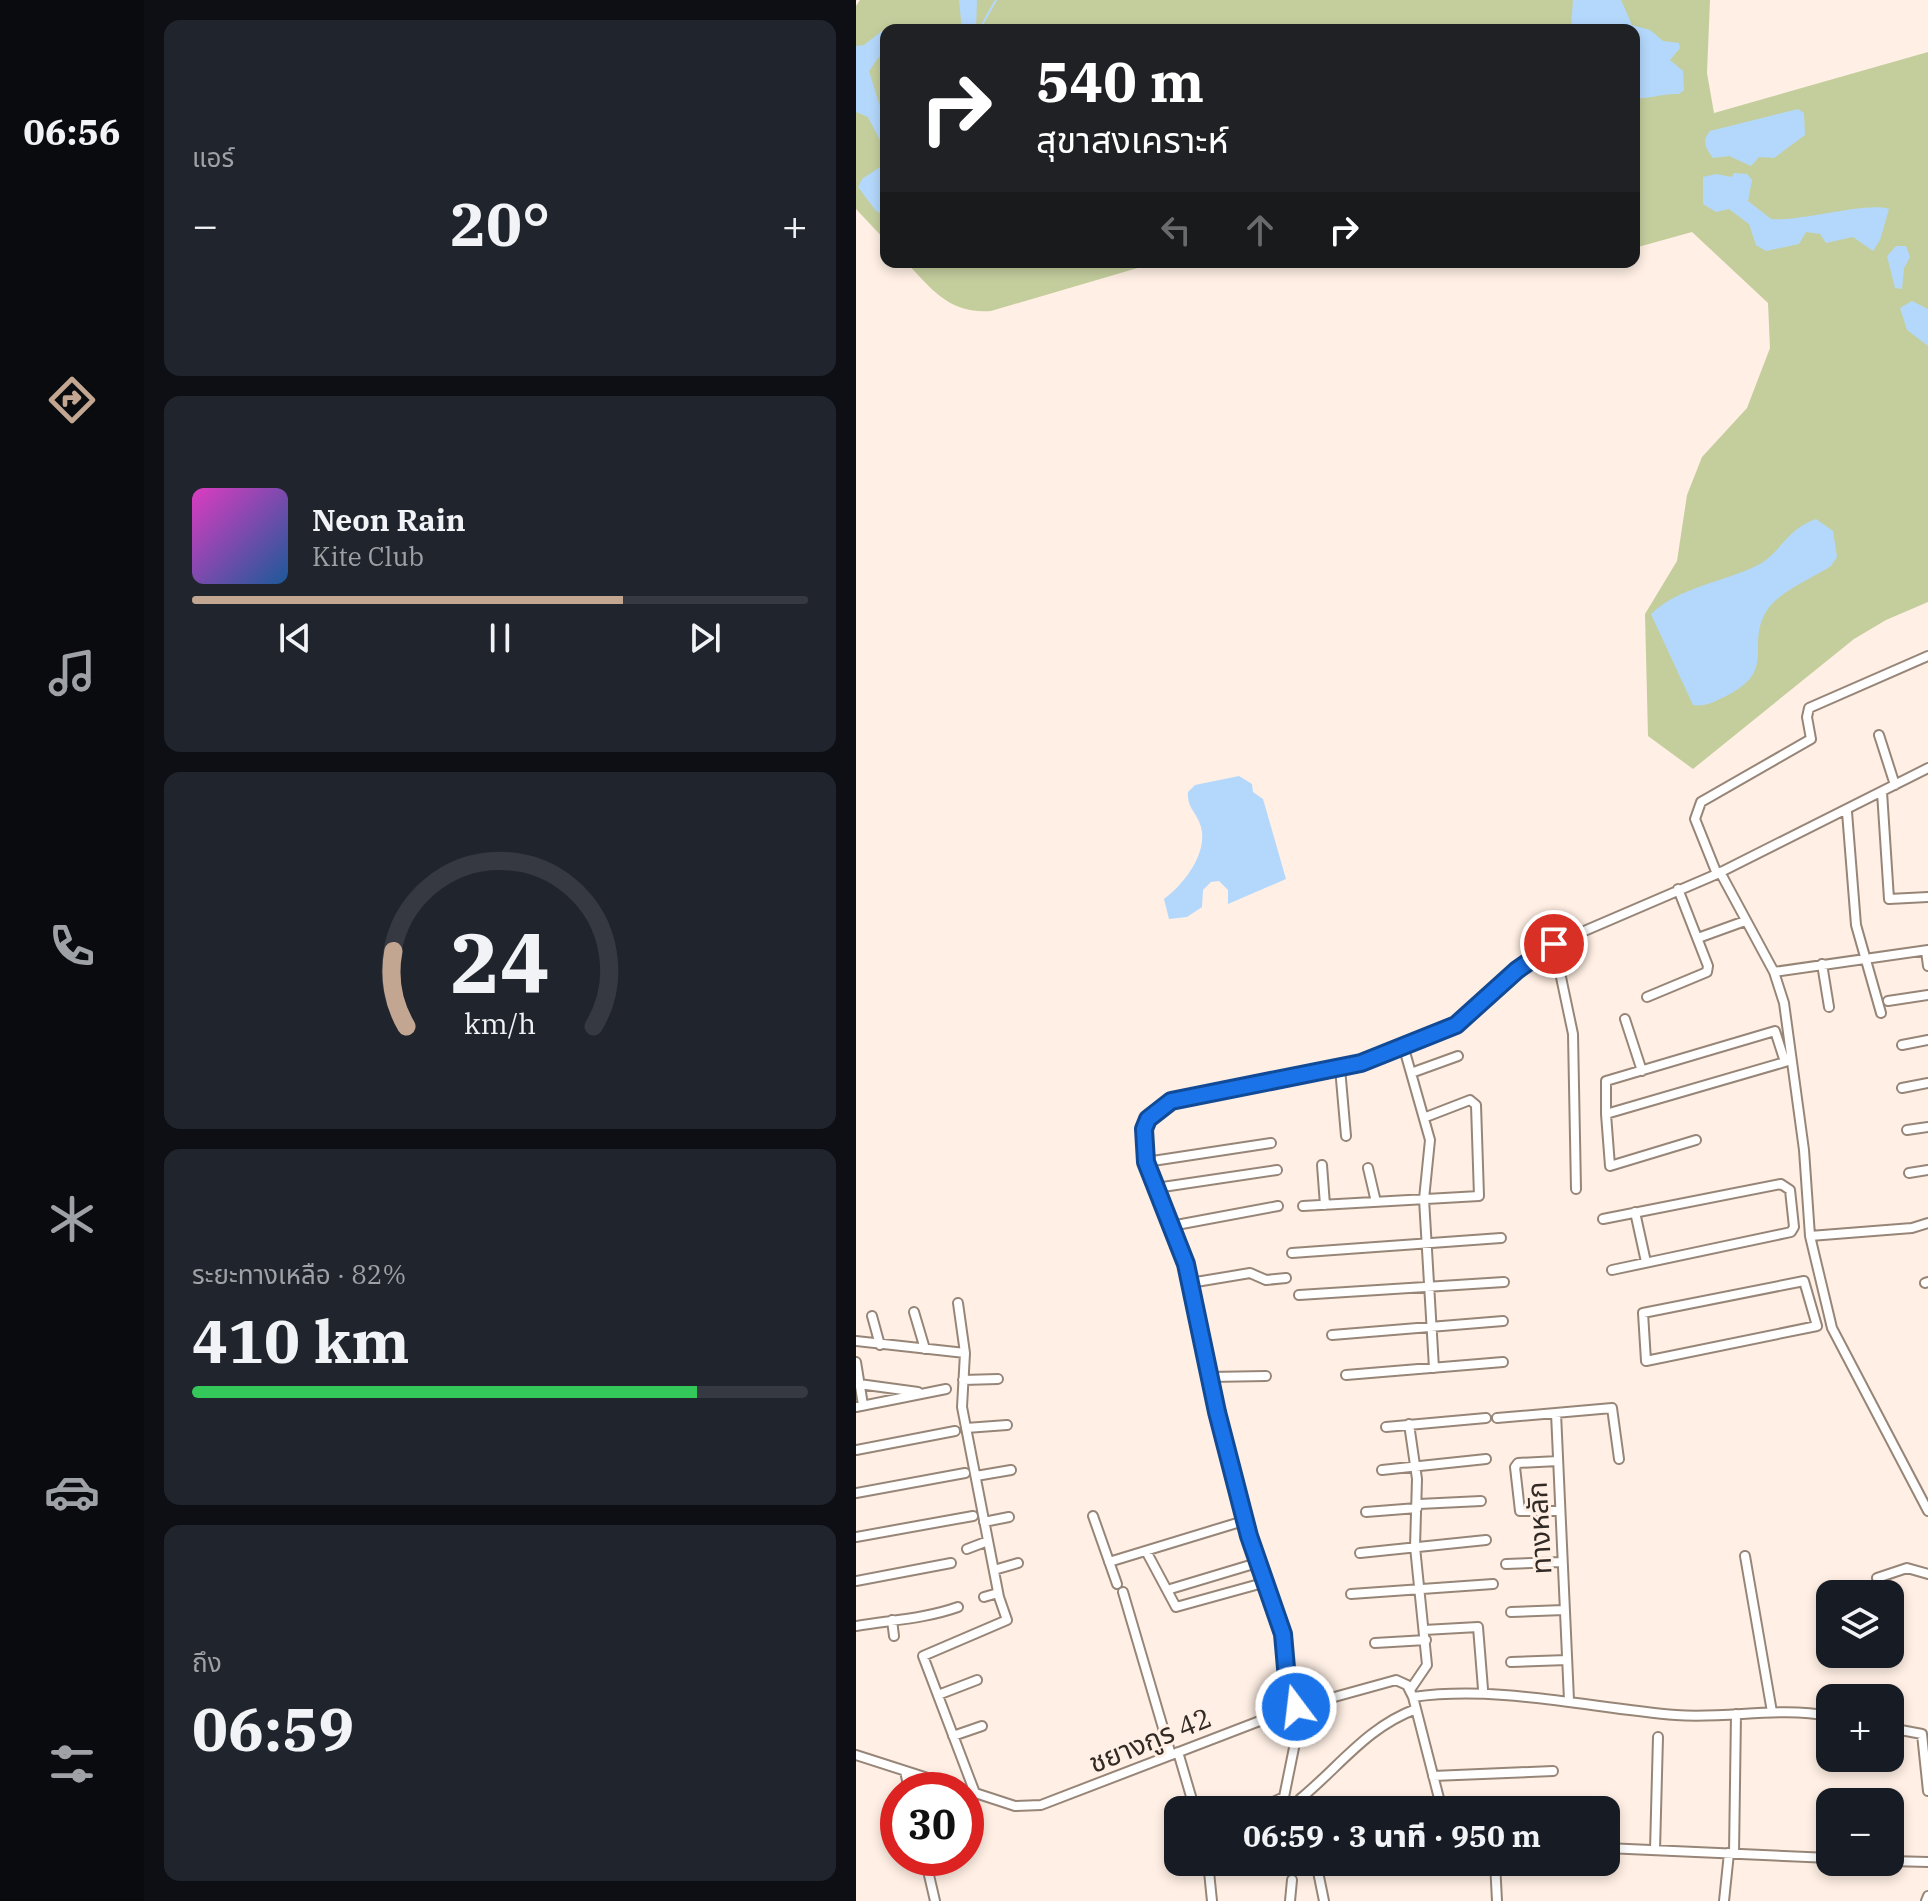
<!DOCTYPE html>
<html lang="th">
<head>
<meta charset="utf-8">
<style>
  :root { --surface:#171b24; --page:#20242c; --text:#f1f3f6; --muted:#9ea1a6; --line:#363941; --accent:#c3a692 }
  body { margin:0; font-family:"IBM Plex Serif","Noto Sans Thai",serif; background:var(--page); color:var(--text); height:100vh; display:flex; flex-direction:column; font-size:30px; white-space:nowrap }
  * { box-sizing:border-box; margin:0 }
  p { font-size:26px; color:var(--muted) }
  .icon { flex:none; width:44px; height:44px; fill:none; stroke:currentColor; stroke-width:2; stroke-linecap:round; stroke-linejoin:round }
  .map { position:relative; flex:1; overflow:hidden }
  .drawer { display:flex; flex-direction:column; gap:20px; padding:20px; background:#0d0f14; width:712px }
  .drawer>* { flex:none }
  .guide { position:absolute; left:24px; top:24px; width:760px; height:244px; border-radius:16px; box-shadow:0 4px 12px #0003; background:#202124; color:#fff; overflow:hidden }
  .fabs { position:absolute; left:960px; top:1580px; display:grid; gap:16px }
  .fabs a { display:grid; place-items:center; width:88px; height:88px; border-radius:16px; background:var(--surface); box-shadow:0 4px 12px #0003; font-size:40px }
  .speed { position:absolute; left:24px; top:1772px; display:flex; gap:16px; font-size:40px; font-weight:700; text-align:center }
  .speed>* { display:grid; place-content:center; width:104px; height:104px; border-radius:50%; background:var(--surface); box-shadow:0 4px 12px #0003; line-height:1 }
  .speed .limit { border:12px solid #d22; background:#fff; color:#111 }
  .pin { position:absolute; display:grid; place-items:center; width:68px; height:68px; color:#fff; margin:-34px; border:4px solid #fff; border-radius:50%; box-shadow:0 2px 8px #0007 }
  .me { position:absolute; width:88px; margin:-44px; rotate:345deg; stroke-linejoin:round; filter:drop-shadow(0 0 6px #0008) }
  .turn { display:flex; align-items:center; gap:28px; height:168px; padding:0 24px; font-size:36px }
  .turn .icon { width:104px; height:104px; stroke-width:2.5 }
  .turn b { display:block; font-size:56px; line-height:68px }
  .lanes { display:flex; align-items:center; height:76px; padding:0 24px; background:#0003; justify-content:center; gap:40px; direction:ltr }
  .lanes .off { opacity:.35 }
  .big { font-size:60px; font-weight:800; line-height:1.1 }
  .drawer .card { flex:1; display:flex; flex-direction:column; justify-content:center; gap:12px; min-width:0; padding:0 28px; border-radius:16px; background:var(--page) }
  .drawer .dial { align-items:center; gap:0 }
  .dial svg { height:208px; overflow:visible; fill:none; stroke:var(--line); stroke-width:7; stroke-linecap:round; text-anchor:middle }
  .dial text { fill:var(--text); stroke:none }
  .song { display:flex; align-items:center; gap:24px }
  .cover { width:96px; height:96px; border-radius:12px; background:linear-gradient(135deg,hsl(310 70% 55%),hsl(210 70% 35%)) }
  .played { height:8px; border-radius:4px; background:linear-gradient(90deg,var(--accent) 70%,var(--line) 70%) }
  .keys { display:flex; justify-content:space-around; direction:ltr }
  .heat { display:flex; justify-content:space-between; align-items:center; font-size:44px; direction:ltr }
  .charge { height:12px; border-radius:6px; background:linear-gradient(90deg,#34c759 82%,var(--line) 0) }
  .trip { position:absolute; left:308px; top:1796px; width:456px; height:80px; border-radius:16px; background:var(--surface); box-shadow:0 4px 12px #0003; font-weight:800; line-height:80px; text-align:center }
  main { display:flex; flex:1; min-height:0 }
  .dock { display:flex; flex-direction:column; width:144px; justify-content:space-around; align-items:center; background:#090b0e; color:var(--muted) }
  .dock .icon { width:56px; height:56px }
  .dock .on { color:var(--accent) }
  .dock b { font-size:36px; color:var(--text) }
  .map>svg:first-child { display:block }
  .green { fill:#c4ce9d }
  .water { fill:#b4d8fc }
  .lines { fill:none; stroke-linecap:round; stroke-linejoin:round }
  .stream { stroke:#b4d8fc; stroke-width:2 }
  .street-casing { stroke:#978678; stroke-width:12 }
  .street { stroke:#fff; stroke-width:8 }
  .route-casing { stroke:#114b97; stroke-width:20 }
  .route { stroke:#1a73e8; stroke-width:14 }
  .labels { text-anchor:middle; stroke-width:6; stroke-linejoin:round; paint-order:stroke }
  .street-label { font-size:28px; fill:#312a25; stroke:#ffefe4 }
</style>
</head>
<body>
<main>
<nav class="dock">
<b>06:56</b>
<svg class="icon on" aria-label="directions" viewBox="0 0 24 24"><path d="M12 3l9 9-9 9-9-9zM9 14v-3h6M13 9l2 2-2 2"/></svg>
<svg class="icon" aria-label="music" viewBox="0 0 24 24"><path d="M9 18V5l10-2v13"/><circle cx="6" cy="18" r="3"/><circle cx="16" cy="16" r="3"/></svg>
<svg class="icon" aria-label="phone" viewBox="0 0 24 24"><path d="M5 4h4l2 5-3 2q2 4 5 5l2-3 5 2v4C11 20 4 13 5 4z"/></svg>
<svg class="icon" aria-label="climate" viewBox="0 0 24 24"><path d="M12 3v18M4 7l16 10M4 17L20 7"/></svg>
<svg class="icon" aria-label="car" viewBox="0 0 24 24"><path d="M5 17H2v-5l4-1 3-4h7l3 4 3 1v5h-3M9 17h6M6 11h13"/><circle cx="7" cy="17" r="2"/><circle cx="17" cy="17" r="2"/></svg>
<svg class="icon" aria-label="filters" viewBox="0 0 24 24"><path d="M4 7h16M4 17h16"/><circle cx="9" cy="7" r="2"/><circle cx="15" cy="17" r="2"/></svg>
</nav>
<section class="drawer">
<div class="card"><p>แอร์</p>
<div class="heat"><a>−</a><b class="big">20°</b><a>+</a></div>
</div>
<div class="card">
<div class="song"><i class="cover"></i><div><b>Neon Rain</b><p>Kite Club</p></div></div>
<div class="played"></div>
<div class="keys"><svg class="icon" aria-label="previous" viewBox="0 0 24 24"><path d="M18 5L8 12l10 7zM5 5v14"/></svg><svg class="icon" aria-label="pause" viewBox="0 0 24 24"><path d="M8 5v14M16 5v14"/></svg><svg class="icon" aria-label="next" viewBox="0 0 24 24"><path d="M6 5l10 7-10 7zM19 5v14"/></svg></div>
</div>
<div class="card dial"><svg viewBox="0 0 100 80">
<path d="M14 69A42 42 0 1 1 86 69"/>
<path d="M14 69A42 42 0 0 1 9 40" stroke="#c3a692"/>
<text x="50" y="56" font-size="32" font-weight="700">24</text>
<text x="50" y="72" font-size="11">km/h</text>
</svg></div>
<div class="card"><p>ระยะทางเหลือ · 82%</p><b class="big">410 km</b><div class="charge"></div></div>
<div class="card"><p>ถึง</p><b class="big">06:59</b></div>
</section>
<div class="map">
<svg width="1072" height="1901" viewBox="0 0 1072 1901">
  <rect width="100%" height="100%" fill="#ffefe4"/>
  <path class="green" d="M4 0H854L851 73 858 113 1072 52V602L1030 620 998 639 837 769 792 736 789 614 821 561 831 495 846 457 891 408 914 348 912 303 836 232 782 247 778 234V30H30V241L0 209V6Z
    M50 262H302L135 311C94 314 76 290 50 262Z"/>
  <path class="water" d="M103 0H121L120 30H106Z
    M717 0H765L776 25 794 30 807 41 823 43 824 48 814 60 827 71 828 90 823 94C806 93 795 99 778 98V30H715Z
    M26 31H30V47L13 71 30 126V152L12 117 0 112V46L8 45Z
    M942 109 948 113 949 135 918 158 903 157 895 166 873 156 857 158C850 148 845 142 854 131Z
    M30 163V216L20 211 2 187 6 179Z
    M878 173 891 174 896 180 892 201 915 219C942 222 1014 201 1033 209L1024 240 1017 251 997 237 970 243 964 234 950 232 943 244 910 251 900 245 893 224 873 209 860 212 847 204V177L860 174 876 177Z
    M1040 246H1050L1054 257 1048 268 1046 289 1039 288 1031 256Z
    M1056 301 1072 309V346L1051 330 1044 308Z
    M960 519 977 531 981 557 975 566C957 578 921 592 910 612 890 645 921 670 872 695 860 701 850 707 837 705L795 614C825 586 866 583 902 565 925 553 929 530 960 519Z
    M383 776 396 784 397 792 407 799 430 879 372 904V890L363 881 355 882 347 890 346 907 331 917 313 919 308 899C328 884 352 853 345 827 341 812 331 809 332 792L339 785Z"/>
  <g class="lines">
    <path class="stream" d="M123 30 140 0"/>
    <defs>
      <path id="street" d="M1023 735 1039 785
        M1026 792 1033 899 1072 897
        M991 812 1000 925 1025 1013
        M864 872 918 972 928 1003 948 1150 954 1236 976 1328 1072 1511
        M861 874 839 819 845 802 955 739 951 717 953 708 1072 656
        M842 938 889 921
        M698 944 717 1034 720 1189
        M1070 951 1072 966
        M966 964 973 1007
        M918 972 1072 950
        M791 997 851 972 852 966 822 889
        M1032 1001 1072 995
        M769 1019 786 1071
        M919 1031 929 1062 750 1114V1081Z
        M547 1045 574 1140 568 1199 578 1368
        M1046 1045 1072 1040
        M484 1068 490 1136
        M555 1073 602 1056
        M1046 1088 1072 1083
        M750 1114 754 1166 840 1140
        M1051 1130 1072 1127
        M290 1162 415 1143
        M466 1165 469 1205
        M512 1168 520 1202
        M1053 1173 1072 1170
        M300 1188 421 1170
        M447 1206 623 1196 620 1105 614 1100 570 1117
        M779 1212 790 1262
        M747 1219 925 1184 934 1190 938 1227 935 1232 756 1270
        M315 1226 422 1206
        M954 1236 1056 1228 1072 1223
        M436 1253 645 1238
        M948 1281 961 1326 790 1361 787 1313Z
        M334 1283 394 1273 410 1280 430 1278
        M1069 1283 1072 1282
        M443 1295 648 1282
        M102 1303 109 1353 106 1407 143 1597 151 1620 67 1656 119 1793
        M58 1312 69 1349
        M16 1316 24 1345
        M476 1335 647 1321
        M0 1341 109 1353
        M0 1362 7 1405
        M490 1375 647 1362
        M354 1377 410 1376
        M107 1380 142 1379
        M3 1384 62 1392
        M0 1407 90 1389
        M700 1413 713 1700
        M641 1418 756 1408 763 1459
        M553 1424 561 1479 559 1547 571 1665 554 1690
        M530 1427 630 1418
        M110 1428 151 1425
        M0 1450 99 1431
        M702 1461 662 1463 659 1467 664 1511H704
        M526 1470 630 1459
        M120 1476 155 1470
        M0 1493 109 1473
        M563 1504 625 1501
        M510 1512 561 1508
        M237 1516 261 1584
        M128 1522 153 1517
        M0 1537 117 1516
        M111 1549 132 1541
        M290 1551 320 1607 407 1583
        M504 1553 630 1540
        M889 1556 916 1712
        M253 1562 381 1523
        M650 1564 706 1562
        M138 1570 162 1563
        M1021 1578 1051 1568 1072 1574
        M0 1581 95 1563
        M311 1590 401 1563
        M267 1592 315 1755
        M495 1594 637 1584
        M128 1597 142 1593
        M655 1612 708 1610
        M36 1620 38 1636
        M0 1626C35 1620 68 1619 102 1607
        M568 1630 622 1627 627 1689
        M519 1643 570 1640
        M655 1662 711 1660
        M82 1695 121 1680
        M557 1697C644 1685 734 1708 820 1715 872 1719 923 1706 974 1716
        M435 1709 427 1634 393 1536 361 1412 330 1264 290 1162 288 1129 292 1119 315 1101 505 1063 600 1025 661 970 698 944 861 874 1072 768
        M1034 1728 1066 1734 1072 1791
        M97 1736 126 1726
        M322 1752 339 1810
        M0 1755 109 1790
        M49 1771 53 1790
        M577 1776 697 1771
        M110 1790 159 1806 185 1805 435 1709 540 1680 551 1685 557 1697 586 1810
        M400 1810 428 1797 442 1728 440 1707
        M450 1810 444 1799C483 1767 511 1727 560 1709
        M750 1848 974 1858
        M799 1850 802 1737
        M878 1854 880 1714
        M69 1858 79 1901
        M1034 1861 1072 1862
        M352 1862 356 1901
        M460 1862 468 1901
        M639 1862 641 1901
        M434 1901 436 1880
        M868 1901 873 1853
        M1070 1901 1072 1896"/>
    </defs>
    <use href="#street" class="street-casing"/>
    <use href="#street" class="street"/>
  </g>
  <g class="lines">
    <defs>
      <path id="route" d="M440 1707 435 1709 433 1702 427 1634 393 1536 361 1412 330 1264 290 1162 288 1129 292 1119 315 1101 505 1063 600 1025 661 970 698 944"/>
    </defs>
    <use href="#route" class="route-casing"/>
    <use href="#route" class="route"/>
  </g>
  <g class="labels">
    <g class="street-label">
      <text transform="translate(683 1528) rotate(-93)" y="10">ทางหลัก</text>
      <text transform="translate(294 1740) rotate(-22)" y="10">ชยางกูร 42</text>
    </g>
  </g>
</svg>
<div class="fabs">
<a><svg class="icon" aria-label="layers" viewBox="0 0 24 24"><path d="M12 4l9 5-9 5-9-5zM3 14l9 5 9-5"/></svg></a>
<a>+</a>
<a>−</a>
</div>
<div class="speed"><div class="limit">30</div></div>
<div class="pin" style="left:698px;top:944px;background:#d93025"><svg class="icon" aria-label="arrive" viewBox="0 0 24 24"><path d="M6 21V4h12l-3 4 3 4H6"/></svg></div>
<svg class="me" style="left:440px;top:1707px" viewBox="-20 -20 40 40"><circle r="17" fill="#1a73e8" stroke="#fff" stroke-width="3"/><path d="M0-11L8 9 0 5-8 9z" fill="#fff"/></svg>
<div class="trip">06:59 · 3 นาที · 950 m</div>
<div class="guide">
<div class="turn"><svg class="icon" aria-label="right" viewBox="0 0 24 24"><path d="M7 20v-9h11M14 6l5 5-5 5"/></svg><div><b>540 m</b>สุขาสงเคราะห์</div></div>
<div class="lanes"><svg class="icon off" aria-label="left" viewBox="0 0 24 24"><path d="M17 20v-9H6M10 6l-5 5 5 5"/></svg><svg class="icon off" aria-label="ahead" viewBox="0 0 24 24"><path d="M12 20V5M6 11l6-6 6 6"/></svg><svg class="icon" aria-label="right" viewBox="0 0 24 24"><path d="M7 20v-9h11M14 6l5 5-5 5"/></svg></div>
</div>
</div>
</main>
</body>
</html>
